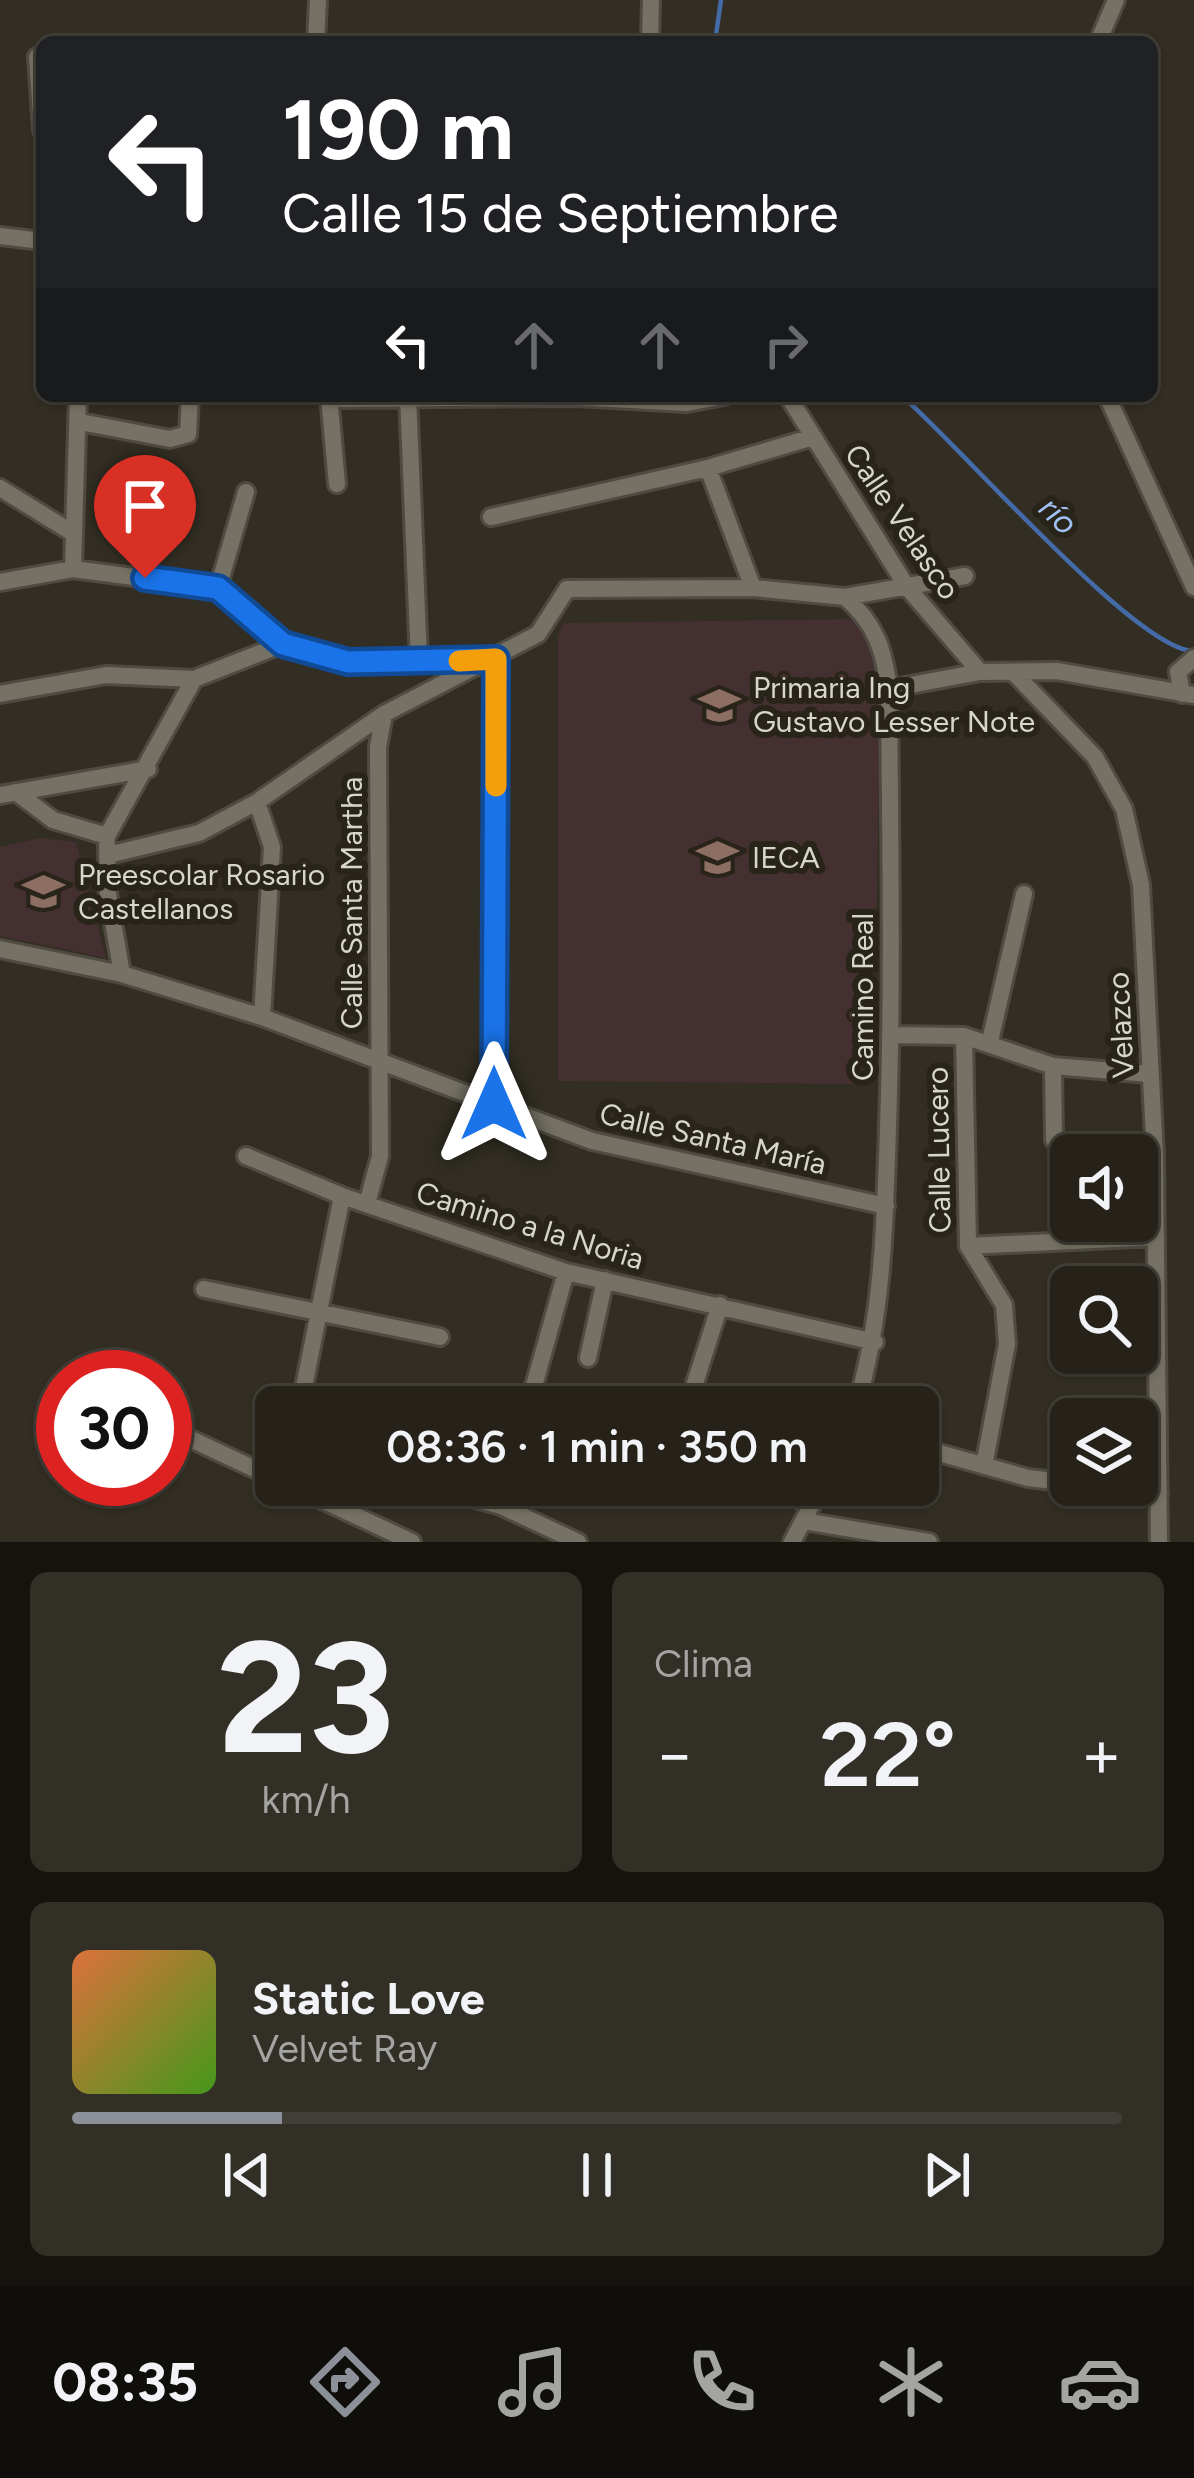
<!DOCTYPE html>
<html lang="es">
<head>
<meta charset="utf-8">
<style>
  :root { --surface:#26221a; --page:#322f27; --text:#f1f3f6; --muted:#a4a4a2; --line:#423f39; --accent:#8c9099 }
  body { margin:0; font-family:Figtree,sans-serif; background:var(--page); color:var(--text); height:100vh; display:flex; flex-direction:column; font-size:45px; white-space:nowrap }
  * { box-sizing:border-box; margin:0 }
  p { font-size:39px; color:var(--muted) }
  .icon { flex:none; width:66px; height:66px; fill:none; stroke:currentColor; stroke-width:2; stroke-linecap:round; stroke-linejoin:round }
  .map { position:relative; height:1542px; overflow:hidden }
  .drawer { display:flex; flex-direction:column; gap:30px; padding:30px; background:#15130e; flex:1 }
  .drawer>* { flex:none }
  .banner { position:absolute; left:36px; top:36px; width:1122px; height:366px; border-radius:18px; box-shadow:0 3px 9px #0004,0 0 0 3px var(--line); background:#202124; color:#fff; overflow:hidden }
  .fabs { position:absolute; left:1050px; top:1134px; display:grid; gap:24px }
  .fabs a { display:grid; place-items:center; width:108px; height:108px; border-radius:18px; background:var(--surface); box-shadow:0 3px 9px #0004,0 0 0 3px var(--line); font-size:60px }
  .speed { position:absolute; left:36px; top:1350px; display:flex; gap:24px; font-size:60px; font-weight:700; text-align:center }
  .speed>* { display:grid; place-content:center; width:156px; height:156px; border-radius:50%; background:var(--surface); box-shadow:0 3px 9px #0004,0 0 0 3px var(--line); line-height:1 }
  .speed .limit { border:18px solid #d22; background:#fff; color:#111 }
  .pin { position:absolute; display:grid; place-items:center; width:102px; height:102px; color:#fff; margin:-123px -51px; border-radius:50% 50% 50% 0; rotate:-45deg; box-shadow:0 0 12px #0007 }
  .pin .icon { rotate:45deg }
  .me { position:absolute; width:132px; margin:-66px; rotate:0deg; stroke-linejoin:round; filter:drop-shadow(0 0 9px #0008) }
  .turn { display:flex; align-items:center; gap:42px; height:252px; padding:0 48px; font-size:54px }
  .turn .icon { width:156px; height:156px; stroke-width:2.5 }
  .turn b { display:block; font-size:84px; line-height:102px }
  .lanes { display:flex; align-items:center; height:114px; padding:0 48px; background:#0003; justify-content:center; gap:60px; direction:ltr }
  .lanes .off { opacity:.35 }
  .big { font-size:90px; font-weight:600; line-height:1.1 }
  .drawer .widget { flex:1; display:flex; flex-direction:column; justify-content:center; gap:18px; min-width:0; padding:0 42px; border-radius:18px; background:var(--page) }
  .drawer .dial { align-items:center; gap:0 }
  .dial b { font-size:156px; line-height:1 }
  .song { display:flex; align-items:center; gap:36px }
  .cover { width:144px; height:144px; border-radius:18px; background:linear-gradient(135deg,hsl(20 70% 55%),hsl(100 70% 35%)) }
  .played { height:12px; border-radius:6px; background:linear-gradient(90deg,var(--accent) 20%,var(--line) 20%) }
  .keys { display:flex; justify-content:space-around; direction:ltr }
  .heat { display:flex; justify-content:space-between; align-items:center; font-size:66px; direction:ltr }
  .drawer .tiles { flex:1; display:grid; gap:30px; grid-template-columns:1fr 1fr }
  .widget:last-child { grid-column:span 2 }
  .trip { position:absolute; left:255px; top:1386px; width:684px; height:120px; border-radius:18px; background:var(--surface); box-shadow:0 3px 9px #0004,0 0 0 3px var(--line); font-weight:600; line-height:120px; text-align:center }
  .tabs { display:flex; height:192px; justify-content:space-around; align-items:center; background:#0f0e0a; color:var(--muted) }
  .tabs .icon { width:84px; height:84px }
  .tabs .on { color:var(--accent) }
  .tabs b { font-size:54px; color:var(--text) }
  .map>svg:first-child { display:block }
  .education { fill:#443030 }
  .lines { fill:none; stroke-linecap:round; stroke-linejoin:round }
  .stream { stroke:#446ba7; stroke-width:4.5 }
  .street-casing { stroke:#4f4b42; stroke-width:22 }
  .street { stroke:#757164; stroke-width:16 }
  .route-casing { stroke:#114b97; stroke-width:30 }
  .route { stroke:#1a73e8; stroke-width:21 }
  .slow { stroke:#f59e0b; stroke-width:21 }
  .labels { text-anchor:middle; stroke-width:12; stroke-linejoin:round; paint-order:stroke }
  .street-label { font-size:30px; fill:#d7d5cd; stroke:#282419 }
  .poi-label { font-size:30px; fill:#d7d5cd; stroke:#282419; text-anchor:start }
  .water-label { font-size:33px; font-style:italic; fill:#9fc0f2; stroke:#282419 }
</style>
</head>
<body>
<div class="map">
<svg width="1194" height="1542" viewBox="0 0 1194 1542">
  <rect width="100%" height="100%" fill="#322e23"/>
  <path class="education" d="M856 619 881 665 876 946 859 956 857 1084 558 1081V636L564 623Z
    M40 838 76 842 106 958 0 936V847Z"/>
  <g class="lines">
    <path class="stream" d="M715 42 721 0
      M902 396C956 442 1135 649 1193 651"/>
    <defs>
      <path id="street" d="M316 42 318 0
        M650 42 651 0
        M1098 42 1116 0
        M37 57 42 130
        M0 236 42 241
        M329 396 337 484
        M408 396 419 661
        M788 396 907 587 980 672
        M1107 396 1194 587
        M329 399 575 397 687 403 724 396
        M80 422 170 439 188 434 190 396
        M708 468 753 588
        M0 488 71 532
        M491 517 708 468 813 437
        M73 569 78 396
        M0 582 73 569 218 588 283 644 348 662 483 661
        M218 588 246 492
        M845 597C876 624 884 650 889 689 890 835 893 981 888 1127 885 1222 883 1316 856 1407
        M1016 675 1095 757 1124 809 1141 885 1155 1156 1159 1542
        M889 689 980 672 1057 671 1194 695
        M0 694 106 675 194 679
        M1182 694 1178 672 1194 658
        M16 792 53 820 107 836
        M0 795 148 769
        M257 802 272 847 262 1017
        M107 836 194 679 283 644
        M107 844 108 893 122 974
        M108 855 199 833 257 802 384 714 538 634 567 589 753 588 845 597 965 576
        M0 949 122 974 262 1017 592 1141 886 1206
        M891 1035 964 1036 1053 1066 1150 1074
        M964 1036 968 1246 1004 1305 1007 1344 984 1466
        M990 1041 1024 894
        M1053 1066 1054 1140
        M495 1104 496 659
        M246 1156 342 1196 566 1272 875 1342
        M1070 1160H1071
        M367 1204 380 1156 378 747 384 714
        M968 1246 1156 1237
        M204 1289 440 1337
        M588 1358 605 1280
        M695 1383 720 1305
        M300 1407 342 1196
        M528 1407 566 1272
        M165 1427 276 1479
        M918 1447 1028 1478 1071 1483
        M290 1485 412 1542
        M424 1485 501 1506 578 1542
        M763 1485 812 1505
        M1092 1485 1159 1493
        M501 1506 507 1485
        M804 1521 929 1542
        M792 1542 822 1485"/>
    </defs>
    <use href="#street" class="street-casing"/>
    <use href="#street" class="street"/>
  </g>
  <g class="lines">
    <defs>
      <path id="route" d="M145 578 218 588 283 644 348 662 496 659 494 1104"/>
    </defs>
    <use href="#route" class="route-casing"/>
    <use href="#route" class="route"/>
    <path class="slow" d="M459 661 496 659V786"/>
  </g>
  <defs>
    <symbol id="school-bare" viewBox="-9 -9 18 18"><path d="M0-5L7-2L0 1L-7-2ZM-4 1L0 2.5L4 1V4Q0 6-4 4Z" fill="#8d6e63" stroke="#282419" stroke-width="2.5" paint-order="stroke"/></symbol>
    <symbol id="university-bare" viewBox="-9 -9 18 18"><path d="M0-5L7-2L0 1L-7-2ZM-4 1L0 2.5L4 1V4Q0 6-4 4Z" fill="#8d6e63" stroke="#282419" stroke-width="2.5" paint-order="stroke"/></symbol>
  </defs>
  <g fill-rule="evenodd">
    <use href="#school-bare" x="690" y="676" width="59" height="59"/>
    <use href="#university-bare" x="688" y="828" width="59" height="59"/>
    <use href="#school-bare" x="14" y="862" width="59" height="59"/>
  </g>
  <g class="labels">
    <g class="street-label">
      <text transform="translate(902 522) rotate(56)" y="10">Calle Velasco</text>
      <text transform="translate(352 903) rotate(-90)" y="10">Calle Santa Martha</text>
      <text transform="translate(863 997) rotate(-90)" y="10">Camino Real</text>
      <text transform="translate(1121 1025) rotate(-93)" y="10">Velazco</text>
      <text transform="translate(713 1139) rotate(13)" y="10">Calle Santa María</text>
      <text transform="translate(939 1150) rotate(-91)" y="10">Calle Lucero</text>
      <text transform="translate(530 1226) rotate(17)" y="10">Camino a la Noria</text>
    </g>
    <g class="poi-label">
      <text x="753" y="698">Primaria Ing<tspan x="753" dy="34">Gustavo Lesser Note</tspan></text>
      <text x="752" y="868">IECA</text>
      <text x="78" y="885">Preescolar Rosario<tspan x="78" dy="34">Castellanos</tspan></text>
    </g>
    <g class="water-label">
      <text transform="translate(1059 515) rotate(44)" y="12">río</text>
    </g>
  </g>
</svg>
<div class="fabs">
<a><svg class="icon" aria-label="sound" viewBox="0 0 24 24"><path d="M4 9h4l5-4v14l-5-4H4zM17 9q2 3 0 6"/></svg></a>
<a><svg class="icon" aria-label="search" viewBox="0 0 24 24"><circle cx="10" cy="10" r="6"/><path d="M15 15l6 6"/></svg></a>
<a><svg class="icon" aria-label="layers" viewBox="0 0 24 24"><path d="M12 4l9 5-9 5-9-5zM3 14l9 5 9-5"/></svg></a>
</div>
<div class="speed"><div class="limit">30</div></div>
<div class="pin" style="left:145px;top:578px;background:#d93025"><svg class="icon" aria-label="arrive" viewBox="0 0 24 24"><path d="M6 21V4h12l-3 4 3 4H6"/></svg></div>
<svg class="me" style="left:494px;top:1104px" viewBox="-20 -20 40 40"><path d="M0-17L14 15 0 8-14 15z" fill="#1a73e8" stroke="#fff" stroke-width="4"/></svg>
<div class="trip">08:36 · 1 min · 350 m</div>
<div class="banner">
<div class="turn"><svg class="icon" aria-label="left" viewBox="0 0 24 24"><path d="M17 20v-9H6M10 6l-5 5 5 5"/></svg><div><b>190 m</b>Calle 15 de Septiembre</div></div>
<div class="lanes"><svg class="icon" aria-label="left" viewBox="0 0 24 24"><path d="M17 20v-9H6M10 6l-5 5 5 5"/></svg><svg class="icon off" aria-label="ahead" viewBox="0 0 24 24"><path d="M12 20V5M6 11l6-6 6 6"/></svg><svg class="icon off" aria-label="ahead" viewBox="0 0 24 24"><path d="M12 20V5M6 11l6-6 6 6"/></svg><svg class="icon off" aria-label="right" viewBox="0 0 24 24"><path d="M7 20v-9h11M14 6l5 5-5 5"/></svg></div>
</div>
</div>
<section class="drawer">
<div class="tiles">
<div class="widget dial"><b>23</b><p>km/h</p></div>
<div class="widget"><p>Clima</p>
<div class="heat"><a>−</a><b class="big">22°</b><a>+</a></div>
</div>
<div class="widget">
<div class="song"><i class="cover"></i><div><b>Static Love</b><p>Velvet Ray</p></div></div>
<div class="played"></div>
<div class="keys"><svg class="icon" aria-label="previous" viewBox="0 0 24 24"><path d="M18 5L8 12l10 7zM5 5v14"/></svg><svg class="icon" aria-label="pause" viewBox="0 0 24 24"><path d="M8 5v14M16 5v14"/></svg><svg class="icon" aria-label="next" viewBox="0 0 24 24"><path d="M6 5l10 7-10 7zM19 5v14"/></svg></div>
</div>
</div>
</section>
<nav class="tabs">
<b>08:35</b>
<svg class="icon on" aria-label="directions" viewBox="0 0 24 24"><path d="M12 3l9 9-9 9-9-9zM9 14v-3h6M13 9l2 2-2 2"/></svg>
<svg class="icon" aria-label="music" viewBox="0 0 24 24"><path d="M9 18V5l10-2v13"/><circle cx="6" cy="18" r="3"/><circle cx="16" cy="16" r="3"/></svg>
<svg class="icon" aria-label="phone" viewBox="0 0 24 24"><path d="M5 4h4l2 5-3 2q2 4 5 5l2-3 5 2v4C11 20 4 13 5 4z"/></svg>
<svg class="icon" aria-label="climate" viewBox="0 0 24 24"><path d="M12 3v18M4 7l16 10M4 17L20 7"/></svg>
<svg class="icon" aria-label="car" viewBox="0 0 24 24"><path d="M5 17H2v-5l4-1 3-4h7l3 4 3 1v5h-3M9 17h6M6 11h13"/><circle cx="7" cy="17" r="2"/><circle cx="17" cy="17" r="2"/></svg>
</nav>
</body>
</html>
